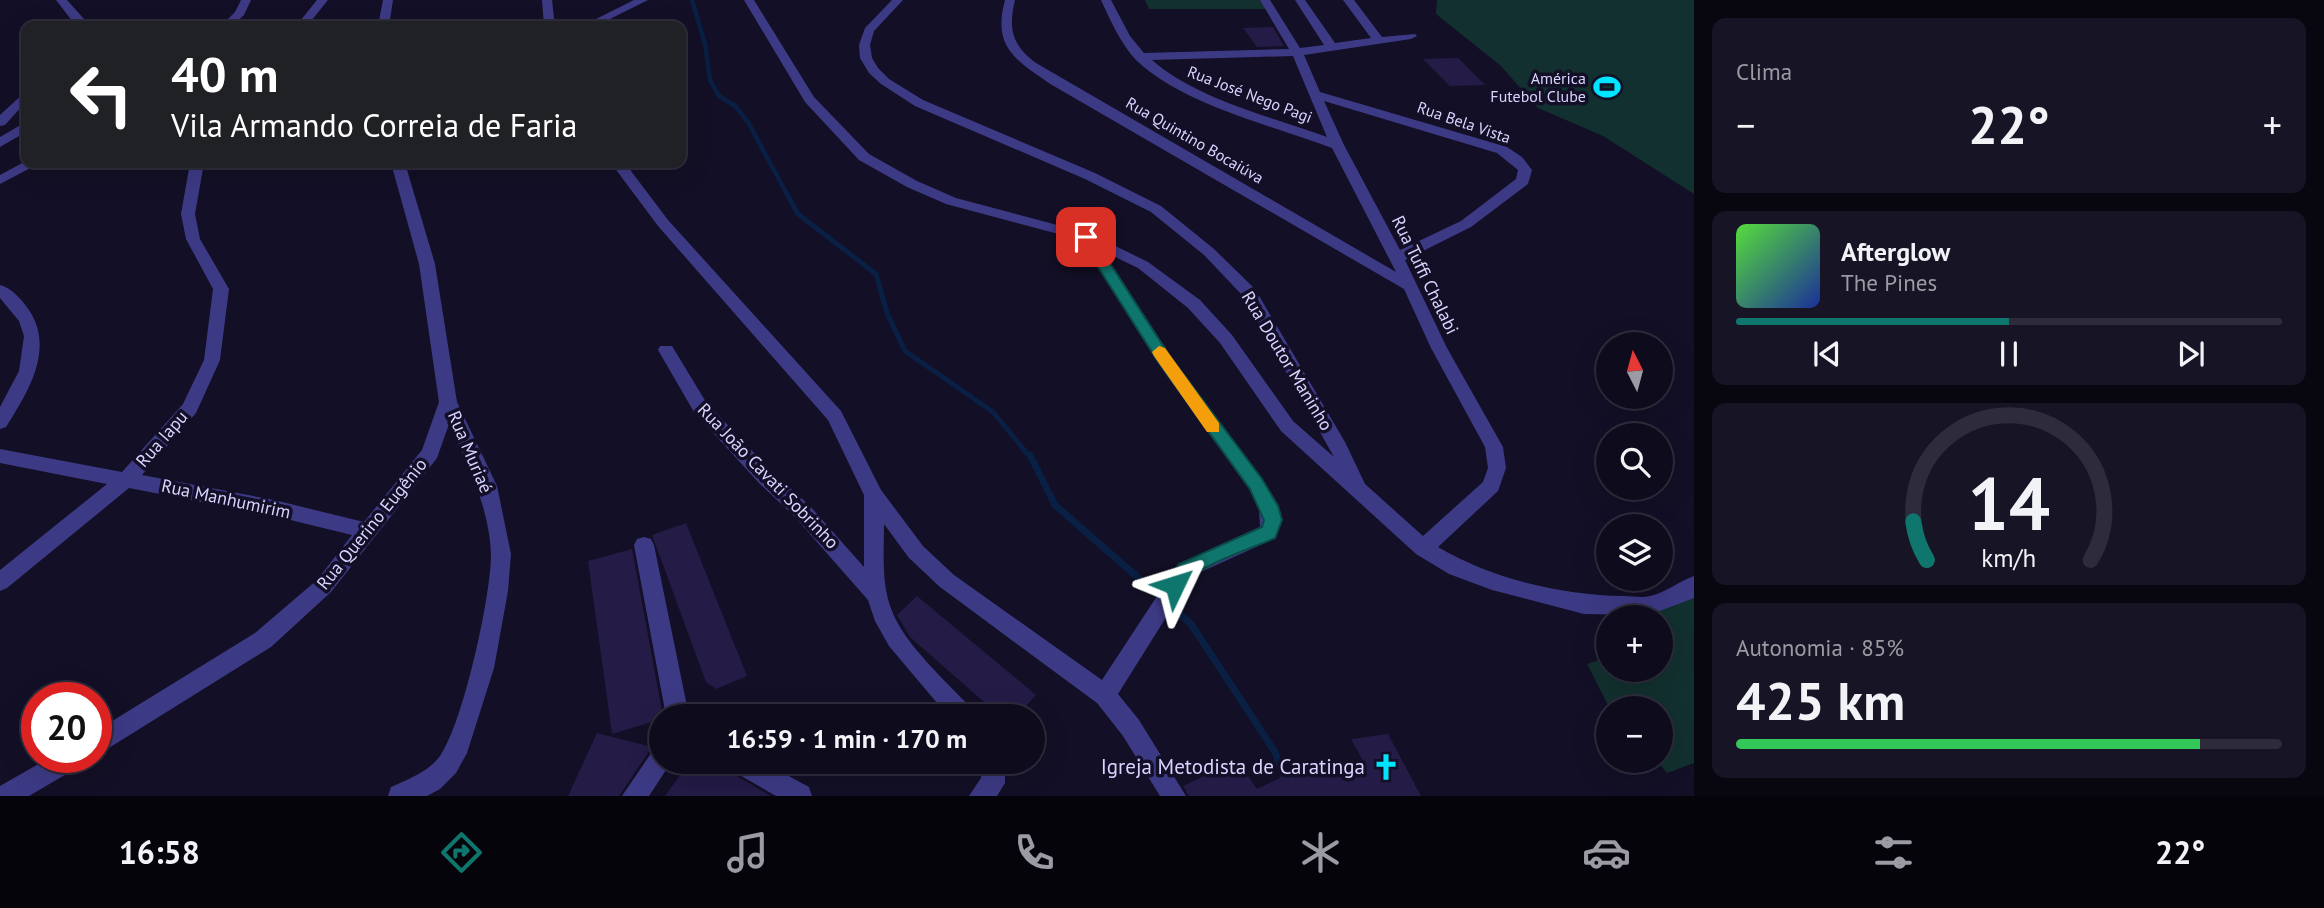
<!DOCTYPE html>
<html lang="pt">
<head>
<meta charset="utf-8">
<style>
  :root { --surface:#0e0b1c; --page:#171425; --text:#f1f3f6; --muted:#9b9ba3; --line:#2e2b3b; --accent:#0f766e }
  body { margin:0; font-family:"PT Sans",sans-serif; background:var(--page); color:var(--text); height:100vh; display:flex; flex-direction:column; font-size:26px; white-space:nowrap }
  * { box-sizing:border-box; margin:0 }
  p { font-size:23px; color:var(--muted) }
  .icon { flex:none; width:38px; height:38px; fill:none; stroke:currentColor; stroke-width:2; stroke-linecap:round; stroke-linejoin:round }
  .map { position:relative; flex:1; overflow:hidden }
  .side { display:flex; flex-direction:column; gap:18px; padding:18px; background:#08060f; width:630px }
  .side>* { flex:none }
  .top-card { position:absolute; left:21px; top:21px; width:665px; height:147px; border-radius:14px; box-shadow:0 7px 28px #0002,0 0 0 2px var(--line); background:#202124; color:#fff; overflow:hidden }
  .needle { width:46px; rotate:354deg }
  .fabs { position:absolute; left:1596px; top:332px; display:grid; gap:14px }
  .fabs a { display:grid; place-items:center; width:77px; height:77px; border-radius:50%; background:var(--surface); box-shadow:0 7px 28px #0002,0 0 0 2px var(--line); font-size:35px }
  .speed { position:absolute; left:21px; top:682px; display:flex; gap:14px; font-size:35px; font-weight:700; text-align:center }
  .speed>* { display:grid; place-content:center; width:91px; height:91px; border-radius:50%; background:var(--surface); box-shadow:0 7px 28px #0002,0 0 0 2px var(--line); line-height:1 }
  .speed .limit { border:10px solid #d22; background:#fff; color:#111 }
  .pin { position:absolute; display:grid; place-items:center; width:60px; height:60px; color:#fff; margin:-30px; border-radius:14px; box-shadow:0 4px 10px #0006 }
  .me { position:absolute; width:77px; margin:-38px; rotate:49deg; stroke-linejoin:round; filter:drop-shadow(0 0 5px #0008) }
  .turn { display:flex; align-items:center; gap:24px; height:147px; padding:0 35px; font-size:32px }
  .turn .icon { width:91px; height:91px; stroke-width:2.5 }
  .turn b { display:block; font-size:49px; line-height:60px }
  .big { font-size:52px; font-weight:700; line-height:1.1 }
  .side .card { flex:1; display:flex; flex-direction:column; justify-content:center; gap:10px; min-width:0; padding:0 24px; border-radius:14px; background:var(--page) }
  .side .dial { align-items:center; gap:0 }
  .dial svg { height:182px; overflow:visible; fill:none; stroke:var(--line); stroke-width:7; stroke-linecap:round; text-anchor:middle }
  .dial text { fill:var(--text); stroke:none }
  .song { display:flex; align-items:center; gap:21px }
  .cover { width:84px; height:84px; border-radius:10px; background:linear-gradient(135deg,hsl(110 70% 55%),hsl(230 70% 35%)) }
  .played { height:7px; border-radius:4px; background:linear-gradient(90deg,var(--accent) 50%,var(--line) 50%) }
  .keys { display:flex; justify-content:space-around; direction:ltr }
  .heat { display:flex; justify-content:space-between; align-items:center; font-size:38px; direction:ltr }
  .charge { height:10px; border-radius:5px; background:linear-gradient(90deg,#34c759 85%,var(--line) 0) }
  .trip { position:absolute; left:649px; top:704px; width:396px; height:70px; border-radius:35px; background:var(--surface); box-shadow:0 7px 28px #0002,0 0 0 2px var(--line); font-weight:700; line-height:70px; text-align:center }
  .tab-bar { display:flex; height:112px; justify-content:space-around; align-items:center; background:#06040b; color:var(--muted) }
  .tab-bar .icon { width:49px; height:49px }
  .tab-bar .on { color:var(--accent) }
  .tab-bar b { font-size:32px; color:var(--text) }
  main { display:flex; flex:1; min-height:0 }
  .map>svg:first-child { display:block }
  .green { fill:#12302f }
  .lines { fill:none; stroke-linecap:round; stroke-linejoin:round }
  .stream-far2 { stroke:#0a1f44; stroke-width:4.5 }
  .stream-far1 { stroke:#0a1f44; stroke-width:5 }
  .stream { stroke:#0a1f44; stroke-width:7 }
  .building { fill:#241b47 }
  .minor { fill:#3d3a85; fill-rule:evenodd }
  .route { fill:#0f766e; stroke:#0a4d48; stroke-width:2 }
  .slow { fill:#f59e0b }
  .labels { text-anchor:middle; stroke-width:7; stroke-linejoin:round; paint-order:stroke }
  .far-poi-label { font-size:16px; fill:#d9d4ff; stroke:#130f26; text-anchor:end }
  .far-street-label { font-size:16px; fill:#d9d4ff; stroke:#130f26 }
  .street-label { font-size:18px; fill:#d9d4ff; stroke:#130f26 }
  .near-poi-label { font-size:21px; fill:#d9d4ff; stroke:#130f26; text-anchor:end }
</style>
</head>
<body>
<main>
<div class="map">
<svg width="1694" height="796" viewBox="0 0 1694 796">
  <rect width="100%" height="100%" fill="#130f26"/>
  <path class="green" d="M1145 0H1260L1266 9H1149Z
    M1437 0H1694V194L1603 136 1538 108 1501 66 1436 14Z
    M1694 596V763L1667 773 1657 761H1661V709H1610L1587 664 1608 657V670H1661V618L1638 616Z"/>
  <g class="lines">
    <path class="stream-far2" d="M692 0 705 44 710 80 719 96 735 106 748 122 789 198"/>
    <path class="stream-far1" d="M788 196 798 214 876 274 887 313 905 351 993 412 1030 457"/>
    <path class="stream" d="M1030 455 1055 505 1191 624 1275 752 1291 796"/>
  </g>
  <path class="building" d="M1273 27 1284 46 1257 47 1243 28Z
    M1458 58 1485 85 1450 86 1423 59Z
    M686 523 747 676 716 689 706 682 652 535Z
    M632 549 663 716 662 719 612 734 588 561Z
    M917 596 1036 695 1017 716H1000L910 637 897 615Z
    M597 733 652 747 619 796H568Z
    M1388 734 1421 796H1189L1183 786 1237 760 1257 789 1288 774 1363 761 1351 739Z
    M690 761H717L728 771 771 796H665Z"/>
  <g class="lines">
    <path class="minor" d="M56 0H67L85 20 86 26H76Z
      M241 0H251L244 15 232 26H221L235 12Z
      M317 0H328L307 26H296Z
      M383 0H393L389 26H378Z
      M542 0H552L555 26H544Z
      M634 0H648L596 26H582Z
      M744 0H754L814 97 869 154 917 181 956 198 1091 234 1148 262 1200 300 1232 335 1293 421 1334 457 1243 296 1204 255 1151 212 1085 179 915 106 881 84 869 73 860 58 859 45 865 28 892 0H903L874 31 870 45 872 58 878 68 889 79 923 100 1095 173 1161 206 1214 249 1255 289 1345 442 1365 484 1423 536 1483 482 1488 468 1485 447 1431 348 1404 289 1052 85C1016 60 992 48 1005 0H1015C1008 29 1012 45 1036 63L1396 272 1332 148C1271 125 1183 105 1136 60 1121 44 1110 20 1101 0H1111L1130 36 1144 53 1289 49 1260 0H1270L1300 48 1324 45 1295 0H1305L1335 43 1371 38 1343 0H1354L1382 37 1415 34 1417 36 1411 39 1304 55 1320 92 1507 147 1522 157 1532 170 1528 184 1471 227 1405 260 1447 348 1503 447 1506 468 1498 491 1438 547C1492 579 1561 595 1624 596 1632 596 1642 598 1650 596 1667 592 1679 581 1694 576V598L1649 615 1584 614 1492 590 1449 574 1416 554 1281 431 1220 343 1188 308 1138 268 1103 251 1170 355 1266 485 1280 513V525L1276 538 1192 576 1118 694 1139 720 1186 796H1160L1123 736 1097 703 940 587 909 558 884 524C884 552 881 585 892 611 905 645 946 681 971 708L974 716H948L889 646 875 621 868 600 795 517 759 483 694 412 658 350 660 346H672L706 402 773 473 809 505 864 567V495L828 420 658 226 611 163H625L668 220 841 411 881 490 923 546 954 575 1102 680 1178 564 1260 527 1259 507 1249 489 1158 363 1081 240 946 204 907 187 859 160 805 102ZM1293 56 1327 137C1272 117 1196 99 1152 60ZM1324 101 1497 153 1518 170 1516 179 1461 221 1400 250 1344 145Z
      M26 91V102L5 125 0 126V115Z
      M26 122V132L0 147V137Z
      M26 161 40 163 0 184V175Z
      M190 163H204L195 214 200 239 229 289 220 360 196 413 142 475 274 500 364 522 422 450 439 402 419 264 391 163H405L435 264 457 402 497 486 511 554 508 591 494 668 467 753 456 773 440 789 427 796H388L391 787C409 779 428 772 440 756 463 724 491 596 491 555 490 510 468 464 449 424L437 458 331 592 271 647 96 756V731L255 633 317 580 352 535 274 516 129 488 7 588 0 591V570L107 484 0 463V449L122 472 183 404 204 360 213 289 186 239 181 214Z
      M0 285C12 288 22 300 29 310 55 349 28 392 6 427L0 429V407L19 371 24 336 19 321 0 298Z
      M644 537 651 539 654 545 689 716H666L634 545 637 539Z
      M662 745V761H672L649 796H622L654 749Z
      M49 758H84L80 766 29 796H0V786Z
      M725 761H761L809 787 812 796H776L729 769Z
      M981 761H1005V783L997 796H969L981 778Z"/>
  </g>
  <path class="route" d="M1086 233 1091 234 1169 355 1262 479 1278 506 1282 520 1275 538C1250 549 1217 559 1194 575 1183 582 1184 596 1169 591L1166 585 1179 564 1262 527 1264 520 1250 489 1159 363 1079 237Z"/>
  <path class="slow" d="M1159 346 1165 348 1219 423V432H1207L1154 356 1152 352Z"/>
  <defs>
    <symbol id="stadium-bare" viewBox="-9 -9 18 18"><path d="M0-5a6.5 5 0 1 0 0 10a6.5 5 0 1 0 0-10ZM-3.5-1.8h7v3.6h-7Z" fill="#00e5ff" stroke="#130f26" stroke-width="2.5" paint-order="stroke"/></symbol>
    <symbol id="church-bare" viewBox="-9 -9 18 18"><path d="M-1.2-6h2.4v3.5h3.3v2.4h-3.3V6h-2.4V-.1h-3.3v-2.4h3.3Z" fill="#00e5ff" stroke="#130f26" stroke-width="2.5" paint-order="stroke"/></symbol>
  </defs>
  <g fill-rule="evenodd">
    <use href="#stadium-bare" x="1588" y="68" width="38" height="38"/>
    <use href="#church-bare" x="1367" y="748" width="38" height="38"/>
  </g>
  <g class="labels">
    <g class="far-poi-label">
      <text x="1586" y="84">América<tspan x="1586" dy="18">Futebol Clube</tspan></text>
    </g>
    <g class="far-street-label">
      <text transform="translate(1250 94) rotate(21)" y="6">Rua José Nego Pagi</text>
      <text transform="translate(1464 122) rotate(19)" y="6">Rua Bela Vista</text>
      <text transform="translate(1195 140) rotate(30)" y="6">Rua Quintino Bocaiúva</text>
    </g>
    <g class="street-label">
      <text transform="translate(1425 275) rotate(64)" y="6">Rua Tuffi Chalabi</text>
      <text transform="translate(1287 361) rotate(59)" y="6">Rua Doutor Maninho</text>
      <text transform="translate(162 439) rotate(-49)" y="6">Rua Iapu</text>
      <text transform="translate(470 452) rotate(67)" y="6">Rua Muriaé</text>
      <text transform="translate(768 476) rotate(46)" y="6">Rua João Cavati Sobrinho</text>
      <text transform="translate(226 499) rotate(12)" y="6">Rua Manhumirim</text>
      <text transform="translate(372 524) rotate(-51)" y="6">Rua Querino Eugênio</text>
    </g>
    <g class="near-poi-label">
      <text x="1365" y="774">Igreja Metodista de Caratinga</text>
    </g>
  </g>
</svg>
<div class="fabs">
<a><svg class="needle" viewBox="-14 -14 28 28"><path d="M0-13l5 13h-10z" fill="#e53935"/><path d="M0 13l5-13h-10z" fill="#9b9ba3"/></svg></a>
<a><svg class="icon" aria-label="search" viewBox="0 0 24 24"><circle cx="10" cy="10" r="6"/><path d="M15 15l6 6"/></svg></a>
<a><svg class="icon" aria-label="layers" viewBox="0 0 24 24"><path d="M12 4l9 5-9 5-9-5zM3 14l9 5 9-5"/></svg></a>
<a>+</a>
<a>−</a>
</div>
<div class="speed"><div class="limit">20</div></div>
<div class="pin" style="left:1086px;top:237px;background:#d93025"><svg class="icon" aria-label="arrive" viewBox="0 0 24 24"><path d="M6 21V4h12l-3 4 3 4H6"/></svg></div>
<svg class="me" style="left:1175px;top:585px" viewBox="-20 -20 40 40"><path d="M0-17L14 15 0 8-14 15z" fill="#0f766e" stroke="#fff" stroke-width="4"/></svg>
<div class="trip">16:59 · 1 min · 170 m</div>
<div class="top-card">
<div class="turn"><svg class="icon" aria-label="left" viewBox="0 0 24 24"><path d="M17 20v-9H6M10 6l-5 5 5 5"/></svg><div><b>40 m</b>Vila Armando Correia de Faria</div></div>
</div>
</div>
<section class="side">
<div class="card"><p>Clima</p>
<div class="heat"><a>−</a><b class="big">22°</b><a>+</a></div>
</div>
<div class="card">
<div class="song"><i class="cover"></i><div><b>Afterglow</b><p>The Pines</p></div></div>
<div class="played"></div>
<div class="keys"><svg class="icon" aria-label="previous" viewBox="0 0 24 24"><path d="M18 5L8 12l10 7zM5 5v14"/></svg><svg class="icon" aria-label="pause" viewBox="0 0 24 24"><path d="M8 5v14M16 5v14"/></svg><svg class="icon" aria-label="next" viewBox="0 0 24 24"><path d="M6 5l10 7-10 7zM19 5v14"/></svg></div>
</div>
<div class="card dial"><svg viewBox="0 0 100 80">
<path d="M14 69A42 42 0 1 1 86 69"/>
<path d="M14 69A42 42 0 0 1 8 52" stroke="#0f766e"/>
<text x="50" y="56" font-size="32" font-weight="700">14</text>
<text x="50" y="72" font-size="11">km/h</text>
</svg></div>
<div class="card"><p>Autonomia · 85%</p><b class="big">425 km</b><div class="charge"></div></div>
</section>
</main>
<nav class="tab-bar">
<b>16:58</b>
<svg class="icon on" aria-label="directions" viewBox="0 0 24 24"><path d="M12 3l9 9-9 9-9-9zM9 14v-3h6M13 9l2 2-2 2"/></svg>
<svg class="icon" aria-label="music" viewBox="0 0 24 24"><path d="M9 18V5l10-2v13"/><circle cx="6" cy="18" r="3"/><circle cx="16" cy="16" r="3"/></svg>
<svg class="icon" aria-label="phone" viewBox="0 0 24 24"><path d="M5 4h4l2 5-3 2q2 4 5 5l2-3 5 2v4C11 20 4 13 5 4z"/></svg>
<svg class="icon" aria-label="climate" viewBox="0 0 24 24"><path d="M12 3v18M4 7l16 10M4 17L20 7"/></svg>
<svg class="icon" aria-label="car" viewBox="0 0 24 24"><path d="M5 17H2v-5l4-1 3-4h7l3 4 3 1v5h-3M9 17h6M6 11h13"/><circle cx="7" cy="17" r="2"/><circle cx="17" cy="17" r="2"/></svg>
<svg class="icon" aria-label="filters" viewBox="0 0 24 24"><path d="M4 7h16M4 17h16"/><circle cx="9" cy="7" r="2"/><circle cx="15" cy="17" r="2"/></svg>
<b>22°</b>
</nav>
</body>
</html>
